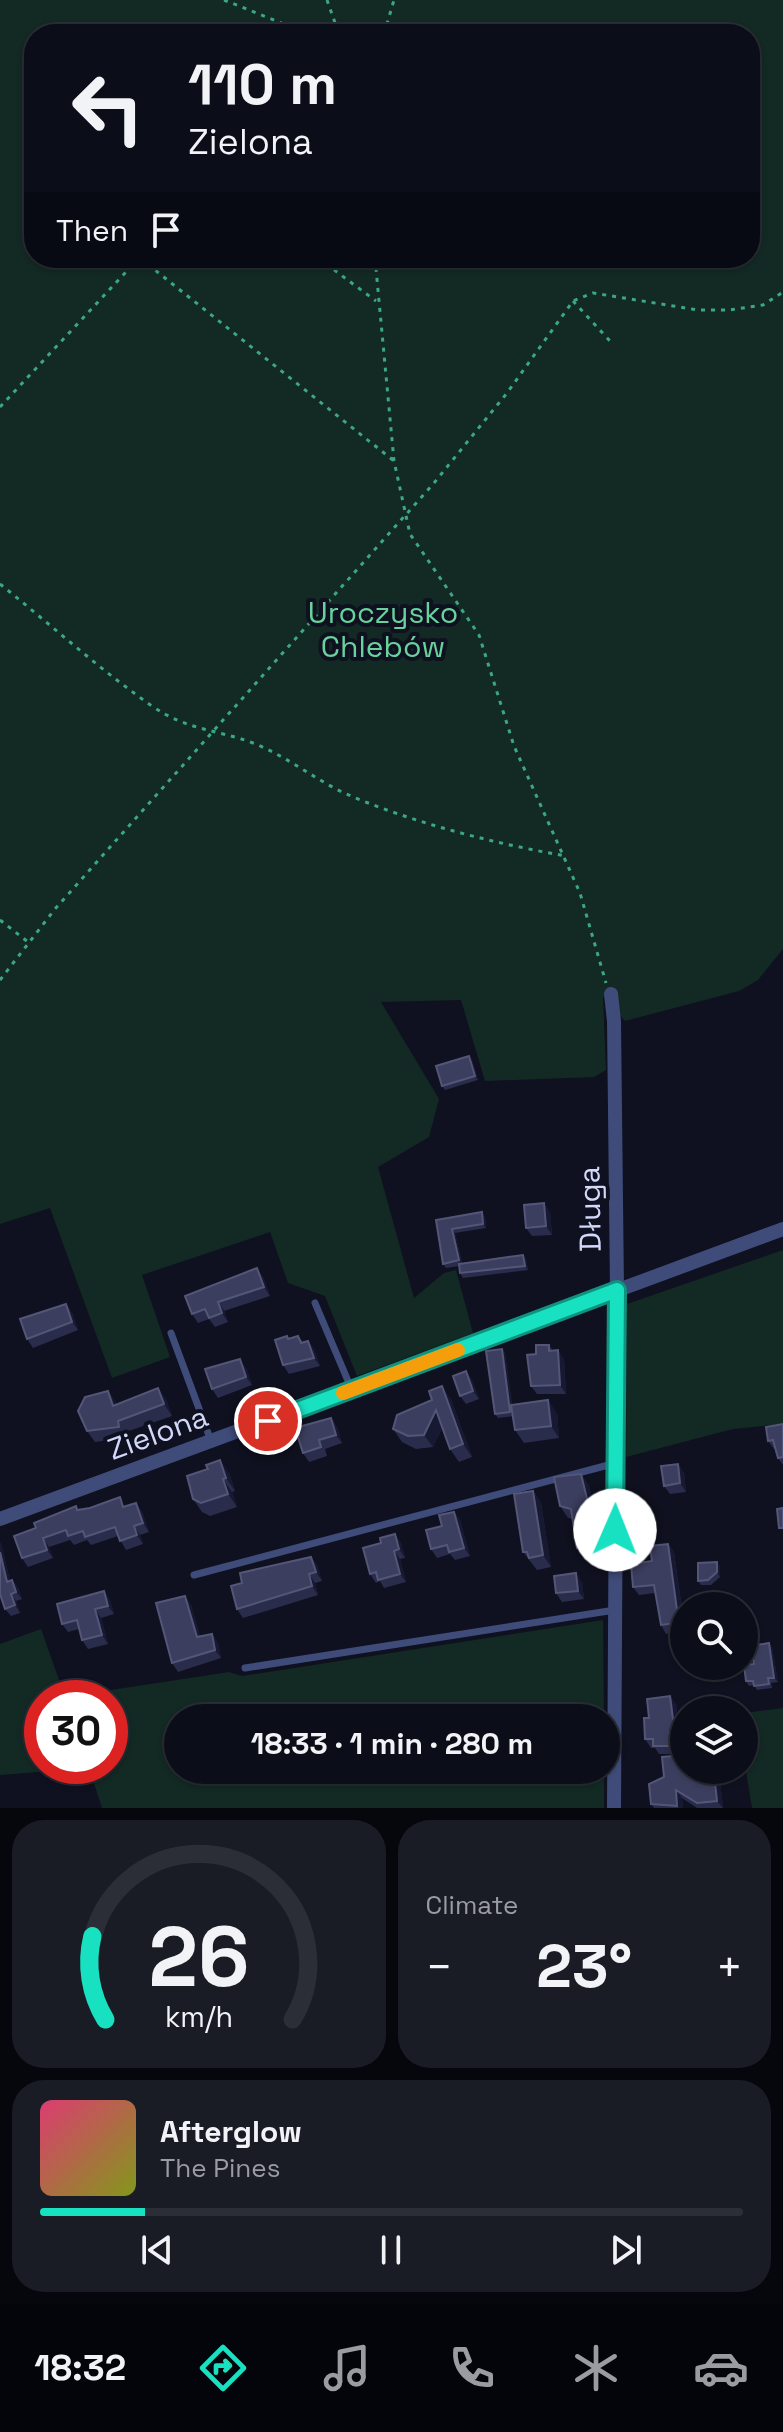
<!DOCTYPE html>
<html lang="en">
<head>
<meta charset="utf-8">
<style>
  :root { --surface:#0b0d18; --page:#191b25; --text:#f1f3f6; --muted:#9a9ca2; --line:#2b2d37; --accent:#18e1c2 }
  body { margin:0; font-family:"Space Grotesk",sans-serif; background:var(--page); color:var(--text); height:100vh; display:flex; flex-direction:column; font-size:30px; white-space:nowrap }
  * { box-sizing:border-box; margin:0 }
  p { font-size:26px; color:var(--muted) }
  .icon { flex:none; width:44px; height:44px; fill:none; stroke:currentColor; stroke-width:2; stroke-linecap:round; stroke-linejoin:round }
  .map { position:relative; height:1808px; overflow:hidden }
  .panel { display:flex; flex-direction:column; gap:12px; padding:12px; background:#06070d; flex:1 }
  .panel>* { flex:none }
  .guide { position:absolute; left:24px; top:24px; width:736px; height:244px; border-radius:32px; box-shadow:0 2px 6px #0004,0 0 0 2px var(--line); background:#0b0d18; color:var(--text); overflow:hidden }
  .buttons { position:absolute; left:670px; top:1592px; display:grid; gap:16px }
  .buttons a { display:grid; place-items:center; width:88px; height:88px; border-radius:50%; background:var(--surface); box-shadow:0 2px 6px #0004,0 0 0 2px var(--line); font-size:40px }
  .speed { position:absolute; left:24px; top:1680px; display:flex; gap:16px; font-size:40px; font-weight:700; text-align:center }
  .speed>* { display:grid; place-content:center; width:104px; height:104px; border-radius:50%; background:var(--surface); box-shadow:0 2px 6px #0004,0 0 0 2px var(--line); line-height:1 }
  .speed .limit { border:12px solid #d22; background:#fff; color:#111 }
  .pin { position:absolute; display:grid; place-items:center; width:68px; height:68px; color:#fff; margin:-34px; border:4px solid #fff; border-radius:50%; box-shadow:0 2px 8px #0007 }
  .me { position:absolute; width:88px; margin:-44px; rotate:1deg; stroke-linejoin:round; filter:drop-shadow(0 0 6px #0008) }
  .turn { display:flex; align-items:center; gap:28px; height:168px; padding:0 32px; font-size:36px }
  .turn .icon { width:104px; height:104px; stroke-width:2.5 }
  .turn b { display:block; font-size:56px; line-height:68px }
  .then { display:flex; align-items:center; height:76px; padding:0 32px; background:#0003; gap:16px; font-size:30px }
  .big { font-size:60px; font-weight:700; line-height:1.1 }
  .panel .tile { flex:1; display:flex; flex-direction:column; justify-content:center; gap:12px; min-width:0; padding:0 28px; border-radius:32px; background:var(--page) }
  .panel .dial { align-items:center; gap:0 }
  .dial svg { height:208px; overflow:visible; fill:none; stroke:var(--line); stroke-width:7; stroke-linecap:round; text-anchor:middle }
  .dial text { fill:var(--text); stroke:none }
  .song { display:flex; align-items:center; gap:24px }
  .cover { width:96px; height:96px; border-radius:12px; background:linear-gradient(135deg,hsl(340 70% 55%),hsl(70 70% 35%)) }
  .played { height:8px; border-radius:4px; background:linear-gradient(90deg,var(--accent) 15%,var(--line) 15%) }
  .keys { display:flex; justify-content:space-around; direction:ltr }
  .heat { display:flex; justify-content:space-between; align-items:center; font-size:44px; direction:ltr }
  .panel .tiles { flex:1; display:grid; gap:12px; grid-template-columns:1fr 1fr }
  .tile:last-child { grid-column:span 2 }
  .trip { position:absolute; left:164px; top:1704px; width:456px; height:80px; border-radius:40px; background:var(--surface); box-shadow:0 2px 6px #0004,0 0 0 2px var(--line); font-weight:700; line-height:80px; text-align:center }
  .tab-bar { display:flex; height:128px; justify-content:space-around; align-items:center; background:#04050a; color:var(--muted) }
  .tab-bar .icon { width:56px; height:56px }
  .tab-bar .selected { color:var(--accent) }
  .tab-bar b { font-size:36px; color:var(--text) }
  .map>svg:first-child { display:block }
  .green { fill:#132923; fill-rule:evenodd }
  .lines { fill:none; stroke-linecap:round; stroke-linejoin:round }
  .path { stroke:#3ba785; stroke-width:3; stroke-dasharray:4 6; stroke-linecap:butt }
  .lane { stroke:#3f4c7a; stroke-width:7 }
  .street { stroke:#3f4c7a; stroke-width:14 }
  .wall { fill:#2a2c4c }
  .shaded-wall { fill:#171933 }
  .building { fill:#3c3e5f; stroke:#545677; stroke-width:2 }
  .route-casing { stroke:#10927e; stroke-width:20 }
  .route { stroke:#18e1c2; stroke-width:14 }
  .slow { stroke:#f59e0b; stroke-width:14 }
  .labels { text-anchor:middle; stroke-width:8; stroke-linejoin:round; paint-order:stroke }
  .park-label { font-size:30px; fill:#67d29c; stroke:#0f1120 }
  .street-label { font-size:30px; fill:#d3d8fa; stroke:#0f1120 }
</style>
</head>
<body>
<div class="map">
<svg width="783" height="1808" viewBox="0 0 783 1808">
  <rect width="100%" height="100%" fill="#0f1120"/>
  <path class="green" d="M0 0H783V949L758 980 739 991 625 1021 603 996 606 1070 594 1077 485 1081 461 1000 381 1002 439 1099 429 1137 378 1167 414 1298 444 1273 456 1270 473 1333 357 1376 325 1296 288 1283 270 1232 142 1275 170 1357 112 1378 50 1208 0 1224ZM34 34H750V258H34Z
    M783 1250V1424L733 1429 626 1457 627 1304Z
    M603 1620 604 1718H178V1770H604V1808H102L89 1768 0 1775V1644L41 1629 65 1697 229 1672 242 1676ZM42 1698H110V1766H42Z
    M783 1708V1808H752L744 1759V1713Z"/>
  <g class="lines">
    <path class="path" d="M224 0 309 34
      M327 0 339 34
      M384 34 394 0
      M140 258 394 461
      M318 258 376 301
      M375 258 394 461 410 534 479 635 514 746 580 893 606 983
      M573 301 610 341
      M0 407 139 258
      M0 584C50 624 99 669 152 706 188 731 216 729 253 743 286 756 313 778 344 793 413 823 492 843 566 856
      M0 920 28 942
      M0 980 55 909 434 483 507 393 573 301 593 293 698 310H729L763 305 783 292"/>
    <path class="lane" d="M315 1303 351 1388
      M171 1333 211 1441
      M194 1575 616 1463
      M245 1668 615 1610"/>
    <path class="street" d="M611 994 614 1021 617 1290 614 1808
      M0 1519 783 1229"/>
  </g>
  <path class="wall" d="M472 1060 478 1080 445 1090 442 1086Z
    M550 1212 552 1235 532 1236 526 1228Z
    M485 1217 486 1228 455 1233 462 1263 526 1259 528 1270 463 1278 460 1273 459 1266 446 1268 443 1264 436 1220Z
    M263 1277 270 1296 224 1311 228 1322 215 1327 209 1319 198 1323 192 1314Z
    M66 1304 72 1313 78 1330 33 1348 27 1339Z
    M298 1336 303 1342 314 1349 320 1366 289 1374 283 1365 289 1339Z
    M549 1345 553 1351 564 1359 566 1394H537L531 1386 536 1354Z
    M502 1349 505 1353 512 1405 557 1413 559 1438 524 1443 515 1430 513 1416 498 1418 495 1414Z
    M246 1368 252 1385 218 1398 212 1389Z
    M466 1371 472 1380 479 1399 466 1404 460 1396Z
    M166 1399 172 1416 126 1432 127 1438 95 1442 87 1431 116 1402V1405Z
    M451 1399 472 1457 459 1462 450 1449 442 1428 433 1447 416 1449 402 1442 393 1429Z
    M331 1418 337 1427 342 1443 325 1449 327 1456 309 1462 303 1453Z
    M783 1424V1465L778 1458 776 1449H774L768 1441Z
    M678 1464 684 1473 686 1492 670 1494 664 1486Z
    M229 1473 235 1491 232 1492 237 1507 210 1516 202 1512 193 1499Z
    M581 1474 589 1486 597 1519 589 1520 596 1558 585 1560 577 1548 573 1519 568 1518 560 1506Z
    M533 1491 541 1503 551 1567 537 1570 523 1552Z
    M136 1503 142 1512 149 1532 140 1535 143 1544 126 1550 118 1536 91 1545 87 1540 74 1545 70 1540 49 1547 53 1558 28 1567 22 1558 36 1528 79 1510 126 1506Z
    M454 1512 460 1520 470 1556 455 1560 450 1554 437 1558 431 1549 442 1526Z
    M395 1534 401 1543 405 1558 400 1559 406 1582 384 1588 380 1581 376 1583 370 1574Z
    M1 1543 10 1581 12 1580 18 1588 22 1599 16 1601 20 1613 11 1616 5 1609Z
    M668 1544 674 1552 682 1609 684 1610V1631L666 1634 661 1625 655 1593 639 1595 633 1587 652 1561Z
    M311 1557 317 1565 322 1581 315 1583 318 1595 243 1618 237 1609 242 1583Z
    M720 1566V1577L711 1585H701L698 1581Z
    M582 1582 584 1599 562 1602 556 1593Z
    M104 1591 110 1600 114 1614 101 1618 108 1644 88 1649 82 1640 79 1629 68 1632 62 1624Z
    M185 1596 191 1605 200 1636 212 1634 218 1643 221 1658 178 1672 172 1663Z
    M772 1647 778 1682 771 1683 772 1688 757 1690 754 1685 749 1686 746 1681 754 1664Z
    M676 1704 678 1719H684V1741L675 1742V1754H659L655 1748H651L645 1739 649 1718Z
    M720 1781 723 1808H697L682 1798 683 1808H654L651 1804 649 1784Z"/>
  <path class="shaded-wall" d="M469 1056 472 1060 478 1080 475 1076Z
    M544 1203 550 1212 552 1235 546 1226Z
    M482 1212 485 1217 486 1228 483 1224Z
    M452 1229 455 1233 462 1265 459 1260Z
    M523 1255 526 1259 528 1270 525 1266Z
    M257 1268 263 1277 270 1296 264 1287Z
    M218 1302 224 1311 228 1322 222 1313Z
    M66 1304 72 1313 78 1330 72 1322Z
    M308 1341 314 1349 320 1366 314 1358Z
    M502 1349 505 1353 513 1416 510 1412Z
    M558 1350 564 1359 566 1394 560 1385Z
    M240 1359 246 1368 252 1385 246 1377Z
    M466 1371 472 1380 479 1399 473 1391Z
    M442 1386 451 1399 472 1457 463 1444Z
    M158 1388 166 1399 172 1416 164 1404Z
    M108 1391 116 1402 121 1418 113 1406Z
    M548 1400 557 1413 559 1438 551 1426Z
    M436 1410 444 1423 433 1447 424 1435Z
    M331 1418 337 1427 342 1443 336 1435Z
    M220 1460 229 1473 235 1491 226 1478Z
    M678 1464 684 1473 686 1492 680 1483Z
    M581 1474 589 1486 597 1519 589 1507Z
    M223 1479 232 1492 237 1507 228 1494Z
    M533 1491 541 1503 551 1567 543 1555Z
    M136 1503 142 1512 149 1532 143 1523Z
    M581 1508 589 1520 596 1558 588 1546Z
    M454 1512 460 1520 470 1556 464 1548Z
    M134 1526 140 1535 143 1544 137 1535Z
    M395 1534 401 1543 405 1558 399 1549Z
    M43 1538 49 1547 53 1558 47 1550Z
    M0 1541 1 1543 12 1590 7 1582 0 1552Z
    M668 1544 674 1552 683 1618 677 1610Z
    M394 1551 400 1559 406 1582 400 1574Z
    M311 1557 317 1565 322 1581 316 1572Z
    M717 1562 720 1566V1577L717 1572Z
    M576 1573 582 1582 584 1599 578 1591Z
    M309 1574 315 1583 318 1595 312 1586Z
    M12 1580 18 1588 22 1599 16 1592Z
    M104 1591 110 1600 114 1614 108 1606Z
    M11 1594 16 1601 20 1613 15 1605Z
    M185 1596 191 1605 203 1646 197 1637Z
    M95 1609 101 1618 108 1644 102 1635Z
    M212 1634 218 1643 221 1658 215 1650Z
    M769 1643 772 1647 778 1682 774 1678Z
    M670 1696 676 1704 679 1728 673 1719Z
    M669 1733 675 1742V1754L669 1746Z
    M714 1773 720 1781 723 1808 717 1801Z
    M676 1790 682 1798 683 1808H679L677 1806Z"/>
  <path class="building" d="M469 1056 475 1076 442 1086 436 1066Z
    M544 1203 546 1226 526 1228 524 1205Z
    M482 1212 483 1224 452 1229 459 1260 443 1264 436 1220Z
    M523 1255 525 1266 460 1273 459 1264Z
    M257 1268 264 1287 218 1302 222 1313 209 1318 205 1309 192 1314 185 1296Z
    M66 1304 72 1322 27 1339 20 1319Z
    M287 1336 288 1339 298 1336 301 1343 308 1341 314 1358 283 1365 275 1340Z
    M536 1345H549V1351L558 1350 560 1385 531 1386 527 1355 536 1354Z
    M502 1349 510 1412 495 1414 486 1351Z
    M240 1359 246 1377 212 1389 205 1369Z
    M466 1371 473 1391 460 1396 453 1376Z
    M442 1386 463 1444 450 1449 436 1410 424 1435 408 1436 393 1429 397 1415 432 1400 429 1391Z
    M158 1388 164 1404 118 1421 119 1427 87 1431 78 1411 85 1397 108 1391 113 1406Z
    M548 1400 551 1426 515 1430 511 1405Z
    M331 1418 336 1435 319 1440 321 1447 303 1453 295 1428Z
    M783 1424V1457L778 1458 773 1440 768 1441 766 1427Z
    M220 1460 226 1478 223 1479 228 1494 201 1503 193 1499 187 1476 208 1469 206 1465Z
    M678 1464 680 1483 664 1486 661 1466Z
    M581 1474 589 1507 581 1508 588 1546 577 1548 571 1509 560 1506 554 1477Z
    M533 1491 543 1555 529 1558 527 1552H523L514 1494Z
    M120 1497 123 1507 136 1503 143 1523 134 1526 137 1535 120 1541 115 1527 85 1537 83 1531 68 1536 66 1530 43 1538 47 1550 22 1558 14 1536 36 1528 34 1523 76 1506 77 1510 90 1508Z
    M783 1508V1528H779L777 1509Z
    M454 1512 464 1548 449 1552 447 1545 431 1549 426 1530 442 1526 439 1515Z
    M395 1534 399 1549 394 1551 400 1574 378 1580 376 1572 370 1574 363 1548 381 1543 380 1538Z
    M668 1544 677 1610 683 1609 684 1622 661 1625 654 1585 633 1587 631 1564 652 1561 650 1546Z
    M0 1552 7 1582 12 1580 16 1592 11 1594 15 1605 5 1609 0 1594Z
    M311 1557 316 1572 309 1574 312 1586 237 1609 231 1586 242 1583 240 1573Z
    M717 1562V1572L708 1580 698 1581V1563Z
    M576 1573 578 1591 556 1593 554 1576Z
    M104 1591 108 1606 95 1609 102 1635 82 1640 77 1620 62 1624 57 1604Z
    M185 1596 197 1637 212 1634 215 1650 172 1663 156 1603Z
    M769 1643 774 1678H768L769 1684 754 1686 753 1681H746L744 1665 754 1664 751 1646Z
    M670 1696 673 1719H684V1733H669V1746H653V1739H645L644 1718H649L647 1699Z
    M684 1755V1770H711L714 1773 717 1801 697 1803 676 1790 677 1806 651 1804 649 1784 664 1777 662 1757Z"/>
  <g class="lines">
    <defs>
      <path id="route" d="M268 1421 617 1290 615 1530"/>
    </defs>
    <use href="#route" class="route-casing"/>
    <use href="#route" class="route"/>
    <path class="slow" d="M343 1393 458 1350"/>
  </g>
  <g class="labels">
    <g class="park-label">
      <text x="383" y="623">Uroczysko<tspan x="383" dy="34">Chlebów</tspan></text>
    </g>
    <g class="street-label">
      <text transform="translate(590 1209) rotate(-91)" y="10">Długa</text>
      <text transform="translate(158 1433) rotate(-20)" y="10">Zielona</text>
    </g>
  </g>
</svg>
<div class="buttons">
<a><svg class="icon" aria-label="search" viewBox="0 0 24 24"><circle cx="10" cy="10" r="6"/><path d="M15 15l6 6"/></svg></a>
<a><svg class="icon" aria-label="layers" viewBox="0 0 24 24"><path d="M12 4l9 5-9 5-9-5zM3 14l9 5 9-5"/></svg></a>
</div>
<div class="speed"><div class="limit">30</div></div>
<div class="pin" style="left:268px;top:1421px;background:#d93025"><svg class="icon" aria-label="arrive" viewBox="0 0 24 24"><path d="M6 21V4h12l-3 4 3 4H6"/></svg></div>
<svg class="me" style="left:615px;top:1530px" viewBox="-20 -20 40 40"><circle r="19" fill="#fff"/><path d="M0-13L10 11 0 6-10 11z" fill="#18e1c2"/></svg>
<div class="trip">18:33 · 1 min · 280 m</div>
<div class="guide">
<div class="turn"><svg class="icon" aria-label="left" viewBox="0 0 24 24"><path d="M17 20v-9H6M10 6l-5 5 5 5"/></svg><div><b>110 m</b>Zielona</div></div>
<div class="then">Then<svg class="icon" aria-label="arrive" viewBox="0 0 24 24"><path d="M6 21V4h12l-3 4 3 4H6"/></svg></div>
</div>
</div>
<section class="panel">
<div class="tiles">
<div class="tile dial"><svg viewBox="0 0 100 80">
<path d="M14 69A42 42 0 1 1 86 69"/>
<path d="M14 69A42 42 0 0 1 9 37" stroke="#18e1c2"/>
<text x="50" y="56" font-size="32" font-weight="700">26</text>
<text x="50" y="72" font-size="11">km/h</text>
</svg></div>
<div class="tile"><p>Climate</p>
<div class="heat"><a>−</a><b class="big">23°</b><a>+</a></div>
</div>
<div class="tile">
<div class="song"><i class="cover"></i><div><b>Afterglow</b><p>The Pines</p></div></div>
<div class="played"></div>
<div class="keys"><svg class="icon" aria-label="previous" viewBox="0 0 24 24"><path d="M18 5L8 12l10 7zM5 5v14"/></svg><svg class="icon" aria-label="pause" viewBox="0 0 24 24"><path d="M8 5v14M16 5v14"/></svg><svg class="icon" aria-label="next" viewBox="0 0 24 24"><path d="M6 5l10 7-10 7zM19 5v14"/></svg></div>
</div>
</div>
</section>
<nav class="tab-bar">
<b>18:32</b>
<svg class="icon selected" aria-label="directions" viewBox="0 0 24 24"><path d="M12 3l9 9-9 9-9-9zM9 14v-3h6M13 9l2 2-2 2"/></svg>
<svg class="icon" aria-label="music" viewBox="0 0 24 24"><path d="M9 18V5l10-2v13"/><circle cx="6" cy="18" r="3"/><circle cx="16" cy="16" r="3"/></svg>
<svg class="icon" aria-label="phone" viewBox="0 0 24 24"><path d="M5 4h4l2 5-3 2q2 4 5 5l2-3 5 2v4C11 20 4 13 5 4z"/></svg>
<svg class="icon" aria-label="climate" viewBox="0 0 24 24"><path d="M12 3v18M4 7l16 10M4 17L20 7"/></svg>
<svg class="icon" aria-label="car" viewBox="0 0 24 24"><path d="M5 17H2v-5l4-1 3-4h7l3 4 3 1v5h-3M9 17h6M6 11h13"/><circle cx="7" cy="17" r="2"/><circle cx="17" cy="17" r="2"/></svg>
</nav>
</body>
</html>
